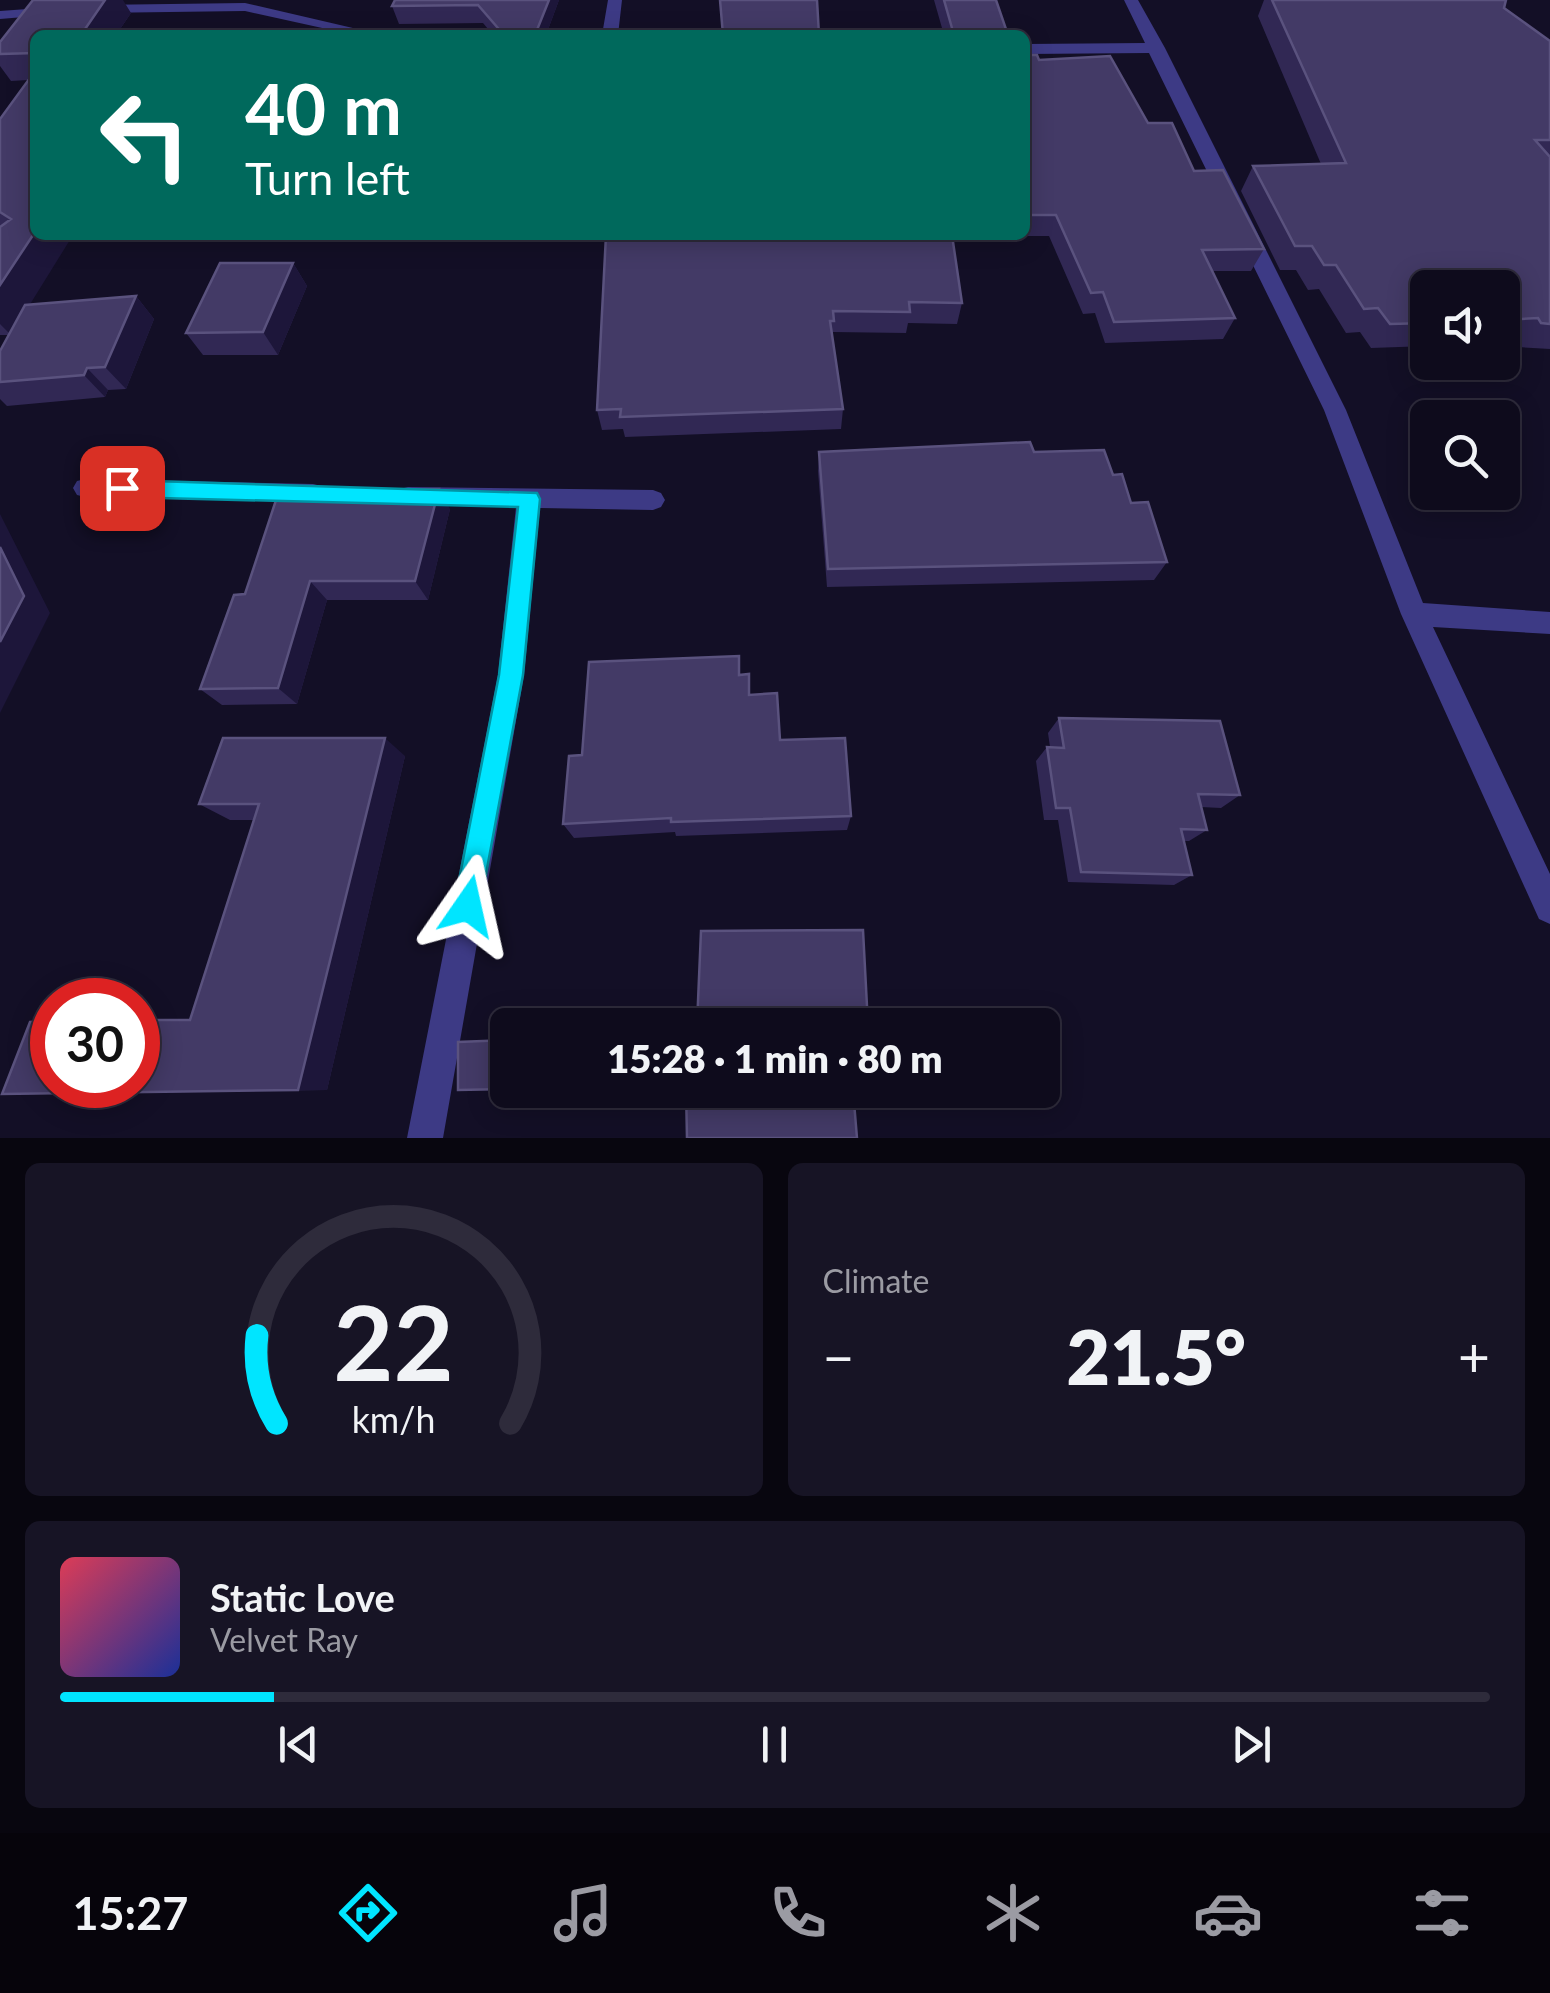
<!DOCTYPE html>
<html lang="en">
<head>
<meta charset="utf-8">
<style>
  :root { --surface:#0e0b1c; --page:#171425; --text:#f1f3f6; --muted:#9b9ba3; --line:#2e2b3b; --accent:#00e5ff }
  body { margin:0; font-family:Lato,sans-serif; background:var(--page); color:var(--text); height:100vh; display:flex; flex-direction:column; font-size:38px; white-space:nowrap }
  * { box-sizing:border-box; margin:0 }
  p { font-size:32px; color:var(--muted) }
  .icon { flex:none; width:55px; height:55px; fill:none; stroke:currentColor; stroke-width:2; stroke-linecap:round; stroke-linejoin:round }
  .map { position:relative; height:1138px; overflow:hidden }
  .details { display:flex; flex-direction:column; gap:25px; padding:25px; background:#08060f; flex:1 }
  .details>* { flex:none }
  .banner { position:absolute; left:30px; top:30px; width:1000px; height:210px; border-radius:15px; box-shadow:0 5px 25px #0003,0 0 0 2px var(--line); background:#00695c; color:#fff; overflow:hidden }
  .controls { position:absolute; left:1410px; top:270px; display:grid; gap:20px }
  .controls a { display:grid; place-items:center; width:110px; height:110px; border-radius:15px; background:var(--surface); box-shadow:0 5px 25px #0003,0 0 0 2px var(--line); font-size:50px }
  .speed { position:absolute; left:30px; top:978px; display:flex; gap:20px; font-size:50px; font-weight:700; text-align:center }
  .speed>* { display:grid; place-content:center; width:130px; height:130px; border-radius:50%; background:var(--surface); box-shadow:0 5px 25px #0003,0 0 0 2px var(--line); line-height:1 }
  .speed .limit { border:15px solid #d22; background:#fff; color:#111 }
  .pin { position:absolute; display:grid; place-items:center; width:85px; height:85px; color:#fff; margin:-42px; border-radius:20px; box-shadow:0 5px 15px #0006 }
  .me { position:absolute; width:110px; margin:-55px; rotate:11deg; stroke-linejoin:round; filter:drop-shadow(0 0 8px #0008) }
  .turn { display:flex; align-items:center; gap:35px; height:210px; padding:0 50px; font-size:45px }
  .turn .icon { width:130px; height:130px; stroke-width:2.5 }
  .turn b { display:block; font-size:70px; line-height:85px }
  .big { font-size:75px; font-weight:800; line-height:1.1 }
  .details .card { flex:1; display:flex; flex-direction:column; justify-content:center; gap:15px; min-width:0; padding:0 35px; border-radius:15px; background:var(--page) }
  .details .dial { align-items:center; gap:0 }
  .dial svg { height:260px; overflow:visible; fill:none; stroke:var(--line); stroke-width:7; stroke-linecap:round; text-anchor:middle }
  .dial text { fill:var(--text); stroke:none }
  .song { display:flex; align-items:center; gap:30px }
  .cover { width:120px; height:120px; border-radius:15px; background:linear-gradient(135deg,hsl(350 70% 55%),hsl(230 70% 35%)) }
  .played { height:10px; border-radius:5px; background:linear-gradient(90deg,var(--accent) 15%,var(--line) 15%) }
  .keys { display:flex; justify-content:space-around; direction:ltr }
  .heat { display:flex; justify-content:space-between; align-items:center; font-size:55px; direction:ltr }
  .details .tiles { flex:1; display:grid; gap:25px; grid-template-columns:1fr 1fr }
  .card:last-child { grid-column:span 2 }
  .trip { position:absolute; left:490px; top:1008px; width:570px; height:100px; border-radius:15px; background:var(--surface); box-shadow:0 5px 25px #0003,0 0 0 2px var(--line); font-weight:800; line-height:100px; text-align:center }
  .menu { display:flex; height:160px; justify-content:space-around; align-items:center; background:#06040b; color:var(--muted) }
  .menu .icon { width:70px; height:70px }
  .menu .current { color:var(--accent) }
  .menu b { font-size:45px; color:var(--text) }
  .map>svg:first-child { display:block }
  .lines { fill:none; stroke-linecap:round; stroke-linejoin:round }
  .minor { fill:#3d3a85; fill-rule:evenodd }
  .wall { fill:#312854 }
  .shaded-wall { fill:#1d163a }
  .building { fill:#433a66; stroke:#5a527e; stroke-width:2.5 }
  .route { fill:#00e5ff; stroke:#0095a6; stroke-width:2.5 }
</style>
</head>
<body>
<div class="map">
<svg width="1550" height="1138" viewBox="0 0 1550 1138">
  <rect width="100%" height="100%" fill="#130f26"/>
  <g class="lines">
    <path class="minor" d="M608 0H622L618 35H602Z
      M1124 0H1138L1165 48 1346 410 1423 603 1550 612V634L1433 627 1550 874V924L1539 919 1401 614 1324 410 1149 53 1025 54V44L1145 43Z
      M245 3 383 35H354L245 11 95 13 88 9 95 5Z
      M55 7 60 8V14L0 19V11Z
      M85 479 313 484 321 486 325 493 321 500 313 502 85 497 77 495 73 488 77 481Z
      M408 487 653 490 661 493 665 500 661 507 653 510 540 508 524 675 443 1138H407L498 675 516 507 408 505 400 503 396 496 400 489Z"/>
  </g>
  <path class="wall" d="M559 0 546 35H493L483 23 399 24 392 6Z
    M934 0H996L1008 35H944Z
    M1264 0H1506L1504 8 1550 41V349L1518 347 1515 342 1502 343V288H1428V346L1371 348 1360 332 1346 333 1319 289 1308 290 1296 270H1280L1241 191 1253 166 1321 164 1258 16Z
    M131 13 116 35H35V235L29 305 136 296 154 319 126 389 108 390 105 397 7 406 0 399V351L9 335H0V119L28 80 11 81 0 66V42Z
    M1025 55 1039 60 1148 123 1194 171 1264 249 1251 271H1212L1235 318 1223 339 1105 343 1095 313 1083 314 1049 236H952L962 303 957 324 908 323 906 333 833 332 832 340 843 409 841 429 625 437 623 429 602 430 597 410 606 235H1025Z
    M293 263 307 286 278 355H203L186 333Z
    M819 452H1034L1113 475 1167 562 1154 580 827 587 818 471Z
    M450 509 428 600H327L297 704 222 705 200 689 245 594Z
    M740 674 750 695 780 740 851 816 847 830 676 836 675 832 574 838 563 824 582 755Z
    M1059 718 1240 795 1221 808 1201 807 1207 830 1189 841H1184L1192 875 1174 885 1068 882 1058 820H1044L1036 761 1047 747H1050L1048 733Z
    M405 756 327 1090 2 1094 190 1020 254 820H230L199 804Z"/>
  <path class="shaded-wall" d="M105 0H123L131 13 116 35H81Z
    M549 0H559L546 35H535Z
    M35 232V235H73L11 335 0 324V285Z
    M293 263 307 286 278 355 263 332Z
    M136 296 154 319 126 389 105 367Z
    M87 368 108 390 105 397 84 375Z
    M439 489 450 509 428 600 415 581Z
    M0 514 50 613 0 713Z
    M310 581 327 600 297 704 278 688Z
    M385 738 405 756 327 1090H298Z"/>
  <path class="building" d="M33 0H105L81 35H35V53L0 54V42Z
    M395 0H549L535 35H504L478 5 392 6Z
    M720 0H817L819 35H723Z
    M944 0H996L1008 35H954Z
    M1272 0H1506L1504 8 1550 41V140H1535L1550 157V324L1541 323 1538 318 1502 320V288H1428V323L1390 324 1378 308 1364 309 1336 265H1324L1312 246H1295L1253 166 1346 163Z
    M1025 55H1037L1039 60 1110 56 1148 123H1172L1194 171 1223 170 1264 249 1202 250 1235 318 1114 322 1103 292 1091 293 1056 215H1025Z
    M35 71V232L0 285V227L11 219 0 212V119Z
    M606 235H952L962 303 909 302 910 312 833 311 834 321H830L843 409 620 417 621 409 597 410Z
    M220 263H293L263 332 186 333Z
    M136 296 105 367 87 368 84 375 0 382V351L25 305Z
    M1030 442 1034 452 1104 450 1113 475 1122 474 1131 503 1148 502 1167 562 828 569 819 452Z
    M439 489 415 581H310L278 688 200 689 234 595 245 594 279 491Z
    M0 547 24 596 0 642Z
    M739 656V675L749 674V695L777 693 780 740 845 738 851 816 671 822V818L563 824 569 756 582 755 589 662Z
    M1059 718 1220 721 1240 795 1198 794 1207 830 1181 829 1192 875 1081 872 1070 808H1056L1047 747 1064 748Z
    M223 738H385L298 1090 2 1094 30 1022 52 1021V1085H138V1020H190L259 804H199Z
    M863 930 868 1025H697L701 931Z
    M508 1040V1089L458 1090V1042Z
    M686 1090H853L857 1138H687Z"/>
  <path class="route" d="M122 480 537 493 540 499 523 675 478 917 468 921 458 917 454 906 499 675 518 507 122 497 111 488Z"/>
</svg>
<div class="controls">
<a><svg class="icon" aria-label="sound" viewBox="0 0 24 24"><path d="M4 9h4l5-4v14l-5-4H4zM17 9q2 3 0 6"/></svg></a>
<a><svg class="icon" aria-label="search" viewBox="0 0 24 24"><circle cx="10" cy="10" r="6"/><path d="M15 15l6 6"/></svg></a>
</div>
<div class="speed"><div class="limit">30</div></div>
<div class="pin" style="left:122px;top:488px;background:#d93025"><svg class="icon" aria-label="arrive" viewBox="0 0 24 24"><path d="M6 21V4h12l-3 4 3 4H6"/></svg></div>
<svg class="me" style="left:468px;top:906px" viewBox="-20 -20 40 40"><path d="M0-17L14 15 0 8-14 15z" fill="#00e5ff" stroke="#fff" stroke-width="4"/></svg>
<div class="trip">15:28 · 1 min · 80 m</div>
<div class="banner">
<div class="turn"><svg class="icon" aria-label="left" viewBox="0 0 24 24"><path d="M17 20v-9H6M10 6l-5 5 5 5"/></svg><div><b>40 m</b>Turn left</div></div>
</div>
</div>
<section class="details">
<div class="tiles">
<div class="card dial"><svg viewBox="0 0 100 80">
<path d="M14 69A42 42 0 1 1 86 69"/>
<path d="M14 69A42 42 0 0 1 8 42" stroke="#00e5ff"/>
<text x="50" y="56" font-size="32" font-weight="700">22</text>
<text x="50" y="72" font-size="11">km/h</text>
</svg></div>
<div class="card"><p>Climate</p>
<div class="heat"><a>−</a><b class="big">21.5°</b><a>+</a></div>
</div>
<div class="card">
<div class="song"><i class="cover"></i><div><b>Static Love</b><p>Velvet Ray</p></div></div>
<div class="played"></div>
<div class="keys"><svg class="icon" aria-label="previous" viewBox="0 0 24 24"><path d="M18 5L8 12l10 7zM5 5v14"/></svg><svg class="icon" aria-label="pause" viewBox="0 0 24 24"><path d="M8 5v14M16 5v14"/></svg><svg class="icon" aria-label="next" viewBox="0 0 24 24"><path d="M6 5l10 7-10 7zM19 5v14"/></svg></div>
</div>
</div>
</section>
<nav class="menu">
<b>15:27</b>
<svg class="icon current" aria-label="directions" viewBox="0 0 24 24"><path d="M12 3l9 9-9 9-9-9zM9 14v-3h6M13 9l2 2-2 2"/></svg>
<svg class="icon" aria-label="music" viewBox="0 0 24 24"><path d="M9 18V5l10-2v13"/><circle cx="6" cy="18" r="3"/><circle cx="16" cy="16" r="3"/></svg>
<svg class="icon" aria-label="phone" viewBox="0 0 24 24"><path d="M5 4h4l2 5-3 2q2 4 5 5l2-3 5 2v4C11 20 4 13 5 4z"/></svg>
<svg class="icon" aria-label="climate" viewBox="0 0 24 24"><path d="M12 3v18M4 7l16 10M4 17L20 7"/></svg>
<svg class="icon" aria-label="car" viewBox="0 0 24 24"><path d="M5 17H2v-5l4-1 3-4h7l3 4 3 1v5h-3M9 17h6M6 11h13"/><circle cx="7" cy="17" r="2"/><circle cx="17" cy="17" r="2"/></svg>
<svg class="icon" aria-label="filters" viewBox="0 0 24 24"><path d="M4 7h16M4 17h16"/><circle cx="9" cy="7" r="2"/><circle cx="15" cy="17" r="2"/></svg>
</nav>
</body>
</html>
